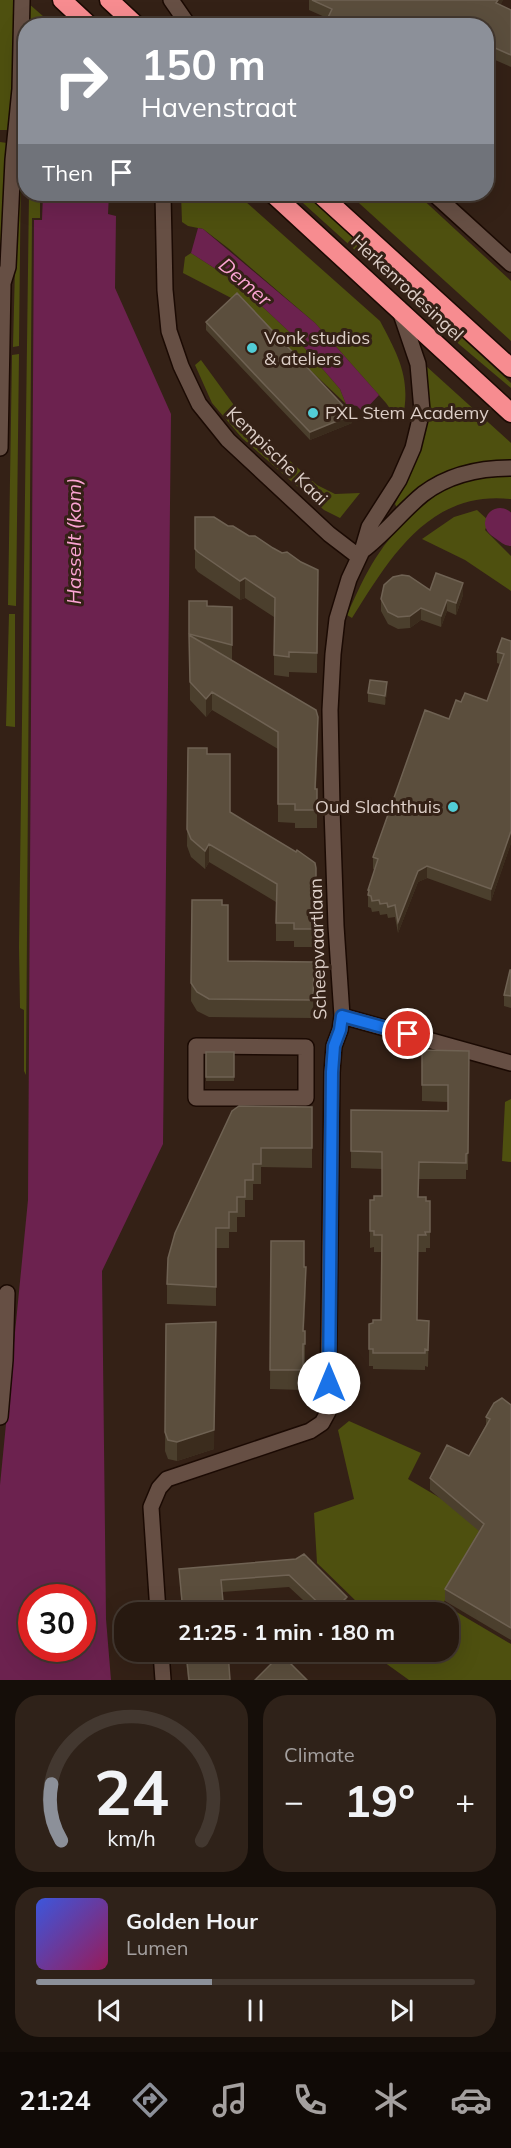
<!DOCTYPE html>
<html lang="en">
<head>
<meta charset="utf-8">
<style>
  :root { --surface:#271910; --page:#2f2219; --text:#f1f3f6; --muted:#a4a09f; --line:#433830; --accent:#8c9099 }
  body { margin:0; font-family:Mulish,sans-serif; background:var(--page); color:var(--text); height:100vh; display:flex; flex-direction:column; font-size:22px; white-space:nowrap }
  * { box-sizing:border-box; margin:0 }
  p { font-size:20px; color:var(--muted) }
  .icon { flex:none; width:33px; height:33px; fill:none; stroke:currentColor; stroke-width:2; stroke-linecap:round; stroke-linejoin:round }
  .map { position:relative; height:1680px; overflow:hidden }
  .side { display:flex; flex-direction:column; gap:15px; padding:15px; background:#150e09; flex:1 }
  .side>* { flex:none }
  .hud { position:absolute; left:18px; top:18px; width:476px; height:183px; border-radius:24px; box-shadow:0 6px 24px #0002,0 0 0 2px var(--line); background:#8c9099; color:#fff; overflow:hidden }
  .speed { position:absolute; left:18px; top:1584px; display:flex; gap:12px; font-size:30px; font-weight:700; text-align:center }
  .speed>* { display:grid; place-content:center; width:78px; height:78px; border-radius:50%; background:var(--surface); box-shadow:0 6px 24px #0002,0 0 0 2px var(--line); line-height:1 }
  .speed .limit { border:9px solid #d22; background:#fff; color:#111 }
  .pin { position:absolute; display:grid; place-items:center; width:51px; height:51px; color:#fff; margin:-26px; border:3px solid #fff; border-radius:50%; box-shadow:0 2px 6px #0007 }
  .me { position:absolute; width:66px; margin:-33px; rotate:0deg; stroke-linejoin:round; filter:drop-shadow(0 0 4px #0008) }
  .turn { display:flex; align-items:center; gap:21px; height:126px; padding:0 24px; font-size:27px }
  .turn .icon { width:78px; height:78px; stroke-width:2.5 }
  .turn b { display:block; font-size:42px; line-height:51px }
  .then { display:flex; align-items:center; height:57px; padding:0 24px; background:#0003; gap:12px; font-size:22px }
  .big { font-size:45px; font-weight:700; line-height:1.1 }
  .side .widget { flex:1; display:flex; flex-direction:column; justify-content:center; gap:9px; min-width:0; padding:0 21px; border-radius:24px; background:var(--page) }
  .side .dial { align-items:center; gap:0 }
  .dial svg { height:156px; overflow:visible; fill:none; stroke:var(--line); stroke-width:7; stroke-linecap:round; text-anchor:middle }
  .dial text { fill:var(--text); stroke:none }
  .song { display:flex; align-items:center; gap:18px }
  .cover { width:72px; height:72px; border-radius:9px; background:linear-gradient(135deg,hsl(230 70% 55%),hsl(330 70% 35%)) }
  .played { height:6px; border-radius:3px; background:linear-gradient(90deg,var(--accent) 40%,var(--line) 40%) }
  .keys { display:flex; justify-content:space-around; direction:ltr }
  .heat { display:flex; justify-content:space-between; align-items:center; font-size:33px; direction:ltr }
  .side .tiles { flex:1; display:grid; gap:15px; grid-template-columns:1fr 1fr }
  .widget:last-child { grid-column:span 2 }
  .trip { position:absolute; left:114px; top:1602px; width:345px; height:60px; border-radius:24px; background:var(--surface); box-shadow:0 6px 24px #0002,0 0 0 2px var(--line); font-weight:700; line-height:60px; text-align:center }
  .menu { display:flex; height:96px; justify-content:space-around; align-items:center; background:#100a06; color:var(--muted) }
  .menu .icon { width:42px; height:42px }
  .menu .current { color:var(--accent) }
  .menu b { font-size:27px; color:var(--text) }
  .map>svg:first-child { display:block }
  .green { fill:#4e500f }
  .water { fill:#6c224f; fill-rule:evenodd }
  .pier { fill:#342116 }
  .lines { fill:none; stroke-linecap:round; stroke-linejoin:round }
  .river { stroke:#6c224f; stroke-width:30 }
  .minor-casing { stroke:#1b0a03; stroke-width:18 }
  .highway-casing { stroke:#1b0a03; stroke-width:21 }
  .minor { stroke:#664f44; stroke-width:15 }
  .highway { stroke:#f78c90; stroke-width:18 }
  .wall { fill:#4b3f2d }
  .shaded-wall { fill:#3b2c1d }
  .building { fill:#5b4e3d; stroke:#6f6253; stroke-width:1.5 }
  .route-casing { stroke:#114b97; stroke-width:15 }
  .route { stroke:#1a73e8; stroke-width:10 }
  .poi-dot { fill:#52ccd6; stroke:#342116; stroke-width:2 }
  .labels { text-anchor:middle; stroke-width:6; stroke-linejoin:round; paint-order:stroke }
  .street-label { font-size:18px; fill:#ddcfc8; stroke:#342116 }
  .poi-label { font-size:18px; fill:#ddcfc8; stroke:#342116; text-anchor:start }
  .water-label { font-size:20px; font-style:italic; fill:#fba4d3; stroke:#342116 }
</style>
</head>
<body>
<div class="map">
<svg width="511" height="1680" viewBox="0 0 511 1680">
  <rect width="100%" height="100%" fill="#342116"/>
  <path class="green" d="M0 0H17L14 90 9 130H0Z
    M28 3 44 17 43 25 27 26Z
    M0 142 7 143 3 267 0 265Z
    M18 146 21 159 19 346 13 347Z
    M29 194H40V218H32L26 1075 24 1071V1010L20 1008 19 947Z
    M181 194H198L202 198 205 194H237L380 321C398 355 411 378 403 417H396L386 403 315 323 228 248 203 229 188 226 182 222Z
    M293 194H305L511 383V388L460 345Z
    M349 194H417L511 281V341Z
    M191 253 236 282 297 339 340 389 346 404 237 301 183 273 185 257Z
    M19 354 16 606 8 605 12 355Z
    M201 360 247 423 317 485 335 494 360 493 340 518 324 510 242 438 212 403 195 365Z
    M426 366 511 443V461L479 463 452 471 397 508 395 504C420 457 433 420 424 367Z
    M511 476V499C429 490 390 558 352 618L347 615C367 570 380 543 418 510 429 501 439 491 452 486 471 479 491 477 511 476Z
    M477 510 489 521 485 530 511 556V591L465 560 422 539 454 517Z
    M9 614H15V727L6 726Z
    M511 1099V1162L502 1161 505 1102Z
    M349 1421 421 1453 408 1479 484 1524 443 1604 511 1644V1680H409L370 1652H448V1612H355L359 1604 317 1563 314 1513 354 1499 338 1430Z"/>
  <path class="water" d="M43 194H109L108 214 116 216 115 288 171 414 163 1144 102 1271 106 1619 111 1680H0V1485L28 1200 34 220H42ZM32 1598H82V1648H32Z
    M198 228 203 229 315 323 379 395 363 412 357 406 346 404 340 389 297 339 236 282 191 253Z"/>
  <path class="pier" d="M43 0H118L114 7V26L56 25 43 14Z"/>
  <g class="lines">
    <path class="river" d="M500 523 511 531"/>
    <defs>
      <path id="minor" d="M171 0 189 26
        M163 194 165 290 169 331 181 366 199 404 228 440 329 534 359 557
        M434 194 511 264
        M0 448 3 283 8 267 13 160 20 89 22 0
        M362 551C385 534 402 511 423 494 448 475 481 468 511 468
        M342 1016 511 1063
        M196 1046 306 1047V1098H196Z
        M0 1417 5 1360 7 1293
        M158 1612 151 1507 159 1488 167 1479 310 1431 322 1423 328 1412 332 1072 334 1046 340 1030 342 1016 336 926 332 809 330 710 333 654 337 619 349 579 362 551 369 527 399 480 413 448 422 411 418 364 399 308
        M161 1652 163 1680"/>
      <path id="highway" d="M62 0 90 26
        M109 0 137 26
        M273 194 511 413
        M320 194 511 368"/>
    </defs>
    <use href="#minor" class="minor-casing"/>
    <use href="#highway" class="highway-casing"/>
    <use href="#minor" class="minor"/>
    <use href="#highway" class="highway"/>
  </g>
  <path class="wall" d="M309 0H503L500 5 511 10V67L486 56V26L327 18 309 10Z
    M206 322 352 423 310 440 206 330Z
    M195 517 228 526 318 570 317 673 289 672V677L274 675V617L245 598 240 600 198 572 195 568Z
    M430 590 463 595 456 615 447 611 441 627 421 620 410 628 398 629 388 624 381 611V599Z
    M189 601 207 606 232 607V660L318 735 316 789H317V828H295V823L278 822V749L212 710 206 717 190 700Z
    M511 641V843L491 901 427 878 418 882 398 933 395 917 388 918 387 914 380 915 379 911 372 912 371 908 368 907V890L375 870 373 869V857L449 719 461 702 487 701 500 664 497 663V652Z
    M387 692 385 705 368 702V693Z
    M188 748 207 754 230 812 316 868V947H294V941H276V902L209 862 205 869 191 857 187 846Z
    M192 900 228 961 314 962 313 1018 209 1017 197 1011 191 1001Z
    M511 970V1008L504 1006V995Z
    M422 1050 469 1051 468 1170H466V1179H419L418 1197 426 1201H430V1248H426V1252H418L417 1320 429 1321 428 1367 425 1366V1370L373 1369V1366H369V1324L381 1320 382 1252H374V1247L370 1248V1200H374L382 1196V1169L351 1168V1110L448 1111V1102L422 1101Z
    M206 1052H234V1081H206Z
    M312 1107V1168L261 1167V1184H253V1200H245V1217H237V1232H229V1248H216V1306L167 1304V1284L232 1111Z
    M271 1241 304 1267 306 1287 304 1331H305V1364H303V1390L270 1389Z
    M166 1324 214 1449 177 1461 168 1459 165 1451Z
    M511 1405V1640L445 1601V1589L479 1531 430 1490V1478L469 1456 486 1425V1417Z
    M296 1559 347 1609 344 1612H316L289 1587 222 1592 224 1612H182L179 1569Z
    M185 1652H228L230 1680H188Z"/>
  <path class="shaded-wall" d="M498 0H503L496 15V3Z
    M352 415V423L310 440V432Z
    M245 578V598L240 600V581Z
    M463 583V595L456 615V603Z
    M447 600V611L441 627V616Z
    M421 608V620L410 628V616Z
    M387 682V692L385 705V696Z
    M212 692V710L206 717V699Z
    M511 831V843L491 901V889Z
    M209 844V862L205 869V851Z
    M427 866V878L418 882 398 933V922L418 871Z
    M306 1267V1287L303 1344V1331Z
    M216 1322 214 1449 177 1461V1442Z
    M347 1597V1609L344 1612H332Z"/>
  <path class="building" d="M312 0H498L496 3 511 10V55L486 44V26H324L332 9Z
    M237 293 352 415 310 432 262 382 206 322Z
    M195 517H214L228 526H233L249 536H255L273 548 282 553 287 552 301 562 318 570 317 653 289 652V657L274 655 275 598 245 578 240 581 198 552 195 549Z
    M436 573 463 583 456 603 447 600 441 616 421 608 410 616 398 617 388 612 381 599 384 585 393 577 402 575 409 576 430 590Z
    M189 601H207V606L232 607V645L189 634Z
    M189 635 316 710 318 717 315 789H317V810H295V804H278V732L212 692 206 699 190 682Z
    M502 638 511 641V831L491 889 427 866 418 871 398 922 395 905 388 907 387 903 380 904 379 900 372 901 371 896 368 895 369 890H368L378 859 373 857 425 710 449 719 456 700 461 702 465 693 487 701 504 654 497 652Z
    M370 680 387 682 385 696 368 693Z
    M188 748H207V754H230V812L296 852 297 850 315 863 316 868V929H294V923H276L277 884 209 844 205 851 191 839 187 829Z
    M192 900H222V905H228V961L314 962 313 1000 209 999 197 992 191 983Z
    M510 970H511V996L504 995Z
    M422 1050 469 1051 468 1153 466 1154V1163L419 1162 418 1197H426V1201H430V1232H425L426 1235H418L417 1320 429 1321 428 1350 425 1349V1353H373V1349H369V1324L373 1323V1320H381L382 1235H374V1231H370V1200H374V1196H382V1152L351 1151V1110L448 1111V1085H422Z
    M206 1052H234V1077H206Z
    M239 1106 312 1107V1148H261V1164H253V1180H245V1197H237V1212H229V1228H216V1287L167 1284 168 1258 175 1233 232 1111Z
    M271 1241H304V1267H306L303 1331H305V1344H303V1370H270Z
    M216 1322 214 1430 177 1442 168 1440 165 1432 166 1324Z
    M502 1398 511 1405V1628L445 1589 484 1524 430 1478 447 1445 469 1456 490 1419 486 1417 494 1403Z
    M304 1554 347 1597 332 1612H328L289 1575 221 1580 224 1612H183L179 1569 296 1559Z
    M186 1652H228L230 1680H189Z
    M281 1654 307 1680H255Z"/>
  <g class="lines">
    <defs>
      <path id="route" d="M329 1383 332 1072 334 1046 340 1030 342 1016 408 1034"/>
    </defs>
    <use href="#route" class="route-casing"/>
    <use href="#route" class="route"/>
  </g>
  <g class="poi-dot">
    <circle cx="252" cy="348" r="6"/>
    <circle cx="313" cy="413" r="6"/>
    <circle cx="453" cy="807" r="6"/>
  </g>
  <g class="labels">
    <g class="street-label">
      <text transform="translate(407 288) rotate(43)" y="6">Herkenrodesingel</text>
      <text transform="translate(277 456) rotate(44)" y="6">Kempische Kaai</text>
      <text transform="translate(318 949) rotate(-92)" y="6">Scheepvaartlaan</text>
    </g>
    <g class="poi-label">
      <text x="264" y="344">Vonk studios<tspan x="264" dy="21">&amp; ateliers</tspan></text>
      <text x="325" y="419">PXL Stem Academy</text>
      <text x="441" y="813" text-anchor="end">Oud Slachthuis</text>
    </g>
    <g class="water-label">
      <text transform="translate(245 282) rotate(41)" y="7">Demer</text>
      <text transform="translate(74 541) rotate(-90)" y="7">Hasselt (kom)</text>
    </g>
  </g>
</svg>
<div class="speed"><div class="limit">30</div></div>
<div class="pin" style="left:408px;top:1034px;background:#d93025"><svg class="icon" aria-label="arrive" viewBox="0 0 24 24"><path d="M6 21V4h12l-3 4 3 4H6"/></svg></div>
<svg class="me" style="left:329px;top:1383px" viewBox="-20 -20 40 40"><circle r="19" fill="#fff"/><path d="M0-13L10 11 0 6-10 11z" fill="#1a73e8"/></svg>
<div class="trip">21:25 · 1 min · 180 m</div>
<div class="hud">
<div class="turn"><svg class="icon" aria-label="right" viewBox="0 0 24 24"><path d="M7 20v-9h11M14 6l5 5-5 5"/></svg><div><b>150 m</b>Havenstraat</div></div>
<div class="then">Then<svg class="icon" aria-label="arrive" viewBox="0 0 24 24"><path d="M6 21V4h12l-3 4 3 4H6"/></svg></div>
</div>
</div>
<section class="side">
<div class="tiles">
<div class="widget dial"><svg viewBox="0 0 100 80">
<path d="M14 69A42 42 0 1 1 86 69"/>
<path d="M14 69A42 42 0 0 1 9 40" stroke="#8c9099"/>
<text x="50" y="56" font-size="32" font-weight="700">24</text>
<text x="50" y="72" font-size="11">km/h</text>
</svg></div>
<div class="widget"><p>Climate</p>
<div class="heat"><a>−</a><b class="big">19°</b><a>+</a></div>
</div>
<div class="widget">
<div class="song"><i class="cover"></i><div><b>Golden Hour</b><p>Lumen</p></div></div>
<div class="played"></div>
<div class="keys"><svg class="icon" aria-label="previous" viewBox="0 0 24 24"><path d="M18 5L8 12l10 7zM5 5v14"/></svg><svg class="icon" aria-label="pause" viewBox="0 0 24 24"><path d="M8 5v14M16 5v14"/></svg><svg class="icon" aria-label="next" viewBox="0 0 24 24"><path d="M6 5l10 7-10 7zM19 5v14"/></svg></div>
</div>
</div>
</section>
<nav class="menu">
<b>21:24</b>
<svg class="icon current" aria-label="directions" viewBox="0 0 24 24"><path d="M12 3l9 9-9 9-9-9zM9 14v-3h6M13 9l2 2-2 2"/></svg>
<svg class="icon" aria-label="music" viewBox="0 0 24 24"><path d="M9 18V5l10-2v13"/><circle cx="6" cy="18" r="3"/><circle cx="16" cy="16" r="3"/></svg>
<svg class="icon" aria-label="phone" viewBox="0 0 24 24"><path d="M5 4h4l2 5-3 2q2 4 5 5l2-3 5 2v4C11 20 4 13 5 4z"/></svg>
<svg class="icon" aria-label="climate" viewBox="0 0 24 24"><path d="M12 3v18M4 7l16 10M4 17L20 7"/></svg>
<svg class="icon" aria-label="car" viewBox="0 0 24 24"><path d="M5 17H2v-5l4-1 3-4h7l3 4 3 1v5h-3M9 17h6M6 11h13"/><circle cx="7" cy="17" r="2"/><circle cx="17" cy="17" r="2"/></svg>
</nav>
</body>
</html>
